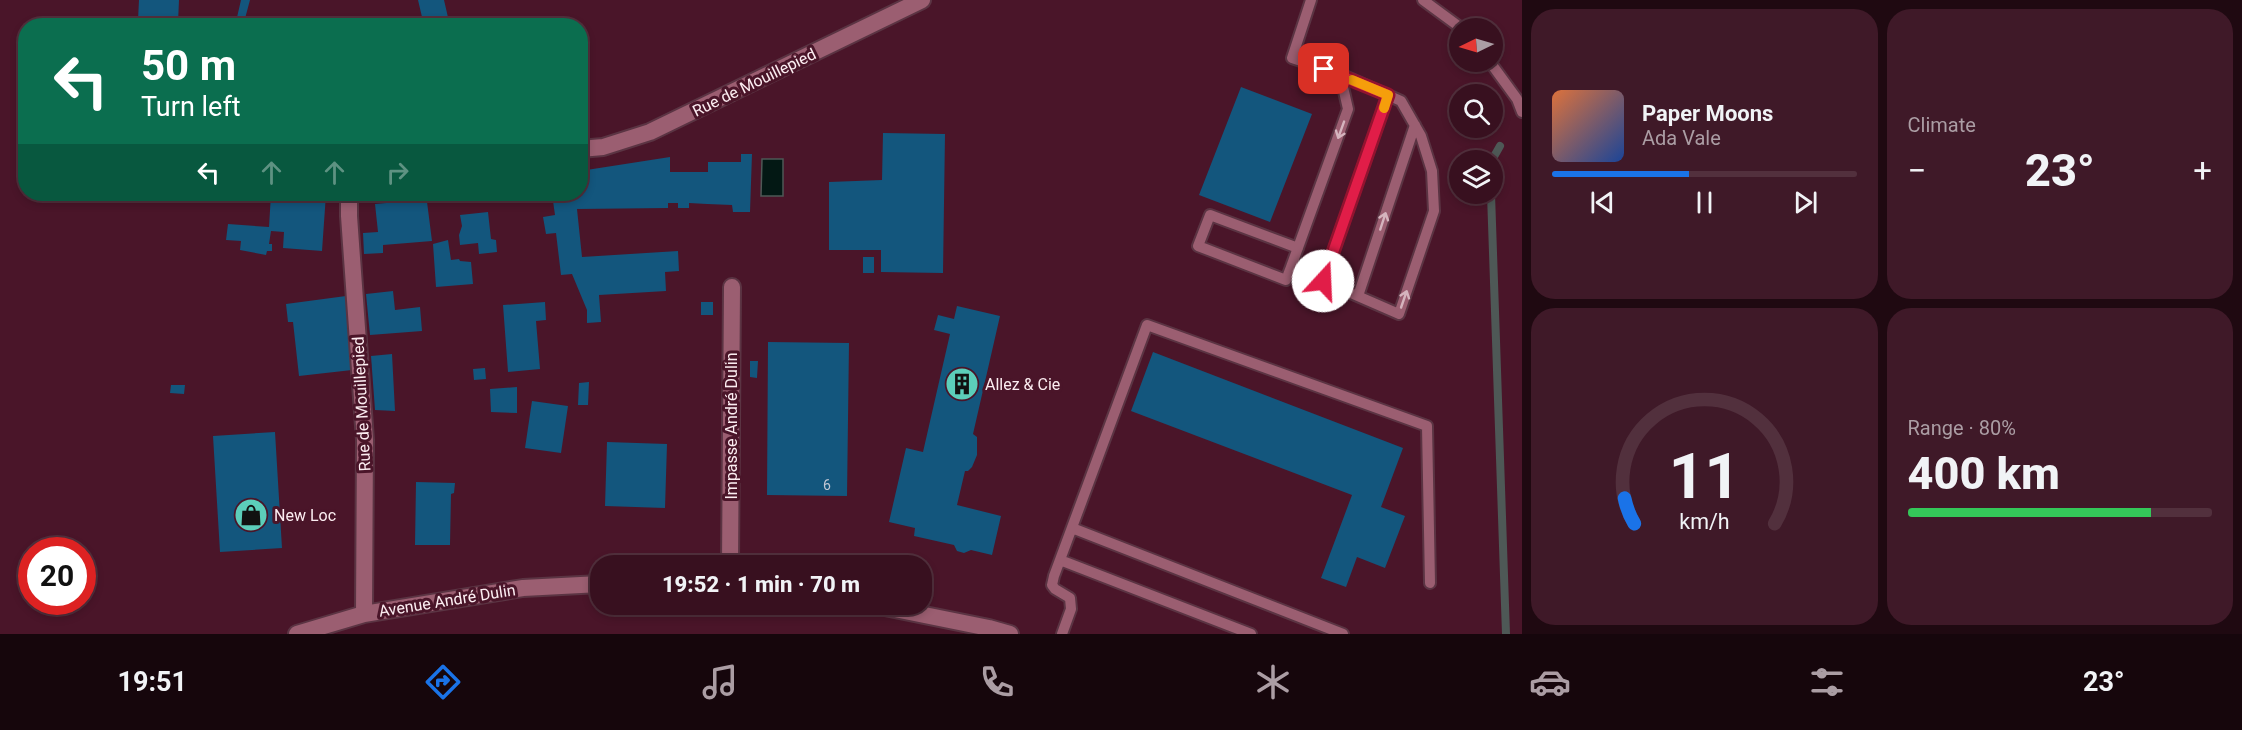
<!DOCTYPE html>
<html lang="en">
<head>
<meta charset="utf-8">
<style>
  :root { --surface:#38101f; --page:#3f1928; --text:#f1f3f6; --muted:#ab9da4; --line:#52303d; --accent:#1a73e8 }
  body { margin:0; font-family:Roboto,sans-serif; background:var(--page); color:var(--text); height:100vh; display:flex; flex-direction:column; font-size:22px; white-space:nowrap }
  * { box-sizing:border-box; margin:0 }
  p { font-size:20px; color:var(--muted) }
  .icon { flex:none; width:33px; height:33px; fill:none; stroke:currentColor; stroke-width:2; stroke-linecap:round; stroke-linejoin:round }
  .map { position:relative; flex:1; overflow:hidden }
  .details { display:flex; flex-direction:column; gap:9px; padding:9px; background:#1f0911; width:720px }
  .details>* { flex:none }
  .top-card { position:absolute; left:18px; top:18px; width:570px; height:183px; border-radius:24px; box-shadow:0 3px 9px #0003,0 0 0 2px var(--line); background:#0b6e4f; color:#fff; overflow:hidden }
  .needle { width:39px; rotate:265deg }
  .controls { position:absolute; left:1449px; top:18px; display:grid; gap:12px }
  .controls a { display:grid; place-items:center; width:54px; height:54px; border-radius:50%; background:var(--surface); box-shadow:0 3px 9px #0003,0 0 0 2px var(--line); font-size:30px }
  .speed { position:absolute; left:18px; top:537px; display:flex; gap:12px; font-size:30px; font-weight:700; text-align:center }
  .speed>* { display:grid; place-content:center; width:78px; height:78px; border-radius:50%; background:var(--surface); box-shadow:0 3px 9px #0003,0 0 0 2px var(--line); line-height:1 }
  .speed .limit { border:9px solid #d22; background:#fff; color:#111 }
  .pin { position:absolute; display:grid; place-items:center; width:51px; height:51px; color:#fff; margin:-26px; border-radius:12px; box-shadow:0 3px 9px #0006 }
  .me { position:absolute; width:66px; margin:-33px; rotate:20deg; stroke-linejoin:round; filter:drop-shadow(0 0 4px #0008) }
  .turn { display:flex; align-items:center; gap:21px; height:126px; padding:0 24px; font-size:27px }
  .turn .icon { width:78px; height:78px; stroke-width:2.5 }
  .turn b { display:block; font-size:42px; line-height:51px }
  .lanes { display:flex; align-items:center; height:57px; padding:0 24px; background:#0003; justify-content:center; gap:30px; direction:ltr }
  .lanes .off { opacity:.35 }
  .big { font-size:45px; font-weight:800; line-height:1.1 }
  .details .tile { flex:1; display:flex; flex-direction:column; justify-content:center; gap:9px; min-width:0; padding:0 21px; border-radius:24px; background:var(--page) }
  .details .dial { align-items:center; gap:0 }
  .dial svg { height:156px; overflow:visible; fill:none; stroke:var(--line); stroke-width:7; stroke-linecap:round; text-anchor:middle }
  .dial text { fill:var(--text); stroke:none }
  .song { display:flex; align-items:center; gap:18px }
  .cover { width:72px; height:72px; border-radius:9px; background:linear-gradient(135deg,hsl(20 70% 55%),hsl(220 70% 35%)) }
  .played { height:6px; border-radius:3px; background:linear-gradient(90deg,var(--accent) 45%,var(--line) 45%) }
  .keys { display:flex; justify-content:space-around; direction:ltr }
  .heat { display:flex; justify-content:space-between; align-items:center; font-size:33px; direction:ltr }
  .charge { height:9px; border-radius:4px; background:linear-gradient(90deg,#34c759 80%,var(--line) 0) }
  .details .tiles { flex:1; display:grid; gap:9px; grid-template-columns:repeat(2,1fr) }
  .trip { position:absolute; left:590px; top:555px; width:342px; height:60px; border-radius:24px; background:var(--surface); box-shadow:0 3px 9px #0003,0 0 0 2px var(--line); font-weight:800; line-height:60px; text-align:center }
  .dock { display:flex; height:96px; justify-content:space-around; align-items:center; background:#16060c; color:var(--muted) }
  .dock .icon { width:42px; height:42px }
  .dock .active { color:var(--accent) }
  .dock b { font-size:27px; color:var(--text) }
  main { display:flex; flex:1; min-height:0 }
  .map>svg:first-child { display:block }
  .water { fill:#031814; stroke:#4e5856; stroke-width:1.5 }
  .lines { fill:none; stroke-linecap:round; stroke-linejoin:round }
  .stream { stroke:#4e5856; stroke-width:8 }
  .building { fill:#13567d }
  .service-casing { stroke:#5b3443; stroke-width:14 }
  .minor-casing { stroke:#5b3443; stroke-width:20 }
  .service { stroke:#9b5e71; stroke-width:10 }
  .minor { stroke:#9b5e71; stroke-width:16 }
  .oneway { stroke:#d5b4be }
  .route-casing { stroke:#92132f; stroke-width:15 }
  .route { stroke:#e11d48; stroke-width:10 }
  .slow { stroke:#f59e0b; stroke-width:10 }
  .labels { text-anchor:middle; stroke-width:6; stroke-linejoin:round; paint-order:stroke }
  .number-label { font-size:14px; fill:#c2c7d4 }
  .street-label { font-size:16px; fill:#fcedf1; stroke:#4a1529 }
  .poi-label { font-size:16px; fill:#fcedf1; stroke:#4a1529; text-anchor:start }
</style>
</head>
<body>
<main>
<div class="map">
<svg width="1522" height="634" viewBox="0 0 1522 634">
  <rect width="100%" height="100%" fill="#4a1529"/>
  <path class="water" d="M762 159H783V196H761Z"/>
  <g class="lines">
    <path class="stream" d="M1492 160 1500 146
      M1491 194 1506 634"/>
  </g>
  <path class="building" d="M139 0H179L178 23 138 20Z
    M241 0H250L243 26H235Z
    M418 0H444L450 26H403L402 22 422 17Z
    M1241 87 1312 114 1270 222 1199 195Z
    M883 133 945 134 943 273 881 272V250H829V182L882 180Z
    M741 154H752L750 212H733L732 205 707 204 689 203V208H678V203H668V208L577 209 582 257 678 251 679 271 665 272 666 291 599 295 601 322 587 323V310L572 274 561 275 556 233 546 234 543 217 555 215 552 194H580V171L670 157V172H708V162H741Z
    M85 194H100L99 198Z
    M271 194H326L322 251 283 248 284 232 271 231 269 244H272V251H267L266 255 240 250 241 241 226 240 228 224 269 227Z
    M397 194H426L432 241 383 245V253L364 254 363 233 378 232 375 204 398 202Z
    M488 212 491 239 496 240 497 252 479 254 478 243 460 245 459 235 462 226 460 215Z
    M448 240 451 260 459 259 460 261 471 262 473 284 436 287 433 244Z
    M863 257H874V273H863Z
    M393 291 395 310 420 307 422 331 370 335 366 294Z
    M346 296 352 370 299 376 293 322H288L286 304Z
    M545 302 546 320 536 321 540 369 508 372 503 305Z
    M701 302H713V315H701Z
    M957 306 1000 316 973 434 977 437V455L972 467 968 471H965L957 505 1001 516 992 555 971 550 964 553 957 551 954 545 914 536 915 528 889 522 906 448 923 452 950 334 934 330 938 315 954 319Z
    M768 342 849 343 847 496 767 495Z
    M1153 352 1403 448 1381 507 1405 516 1385 568 1357 557 1346 587 1321 578 1352 495 1131 411Z
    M392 354 395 411 375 410 371 356Z
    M750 361H758L757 378 750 377Z
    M485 368 486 379 474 380 473 369Z
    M589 382 588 405H578L579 383Z
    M171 385H185L184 394 170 393Z
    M517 387V413L491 412 490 389Z
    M532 401 568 406 561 453 525 448Z
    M275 432 282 548 220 552 213 436Z
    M607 442 667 444 665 508 605 506Z
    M416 482 455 483 454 493 451 494 450 545H415Z"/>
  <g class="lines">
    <defs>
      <path id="service" d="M1311 0 1292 58 1340 74 1401 101 1421 136 1432 171 1434 211 1399 314 1291 267 1348 109 1340 74
        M1423 0 1461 28
        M1490 62 1517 99 1522 112
        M1291 267 1286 280 1198 246 1210 215 1298 248
        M1323 281 1388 95
        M1358 296 1415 125
        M1072 528 1343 634
        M1060 560 1251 634
        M1062 634 1071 609 1070 598 1055 589 1052 585 1054 576 1147 325 1427 426 1430 583"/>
      <path id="minor" d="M580 149 603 147 650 132 922 0
        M349 194V216L365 440 364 614
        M730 566 732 287
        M870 604 989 628 1010 634
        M297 634 364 614 523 588 600 584"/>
    </defs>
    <use href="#service" class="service-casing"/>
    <use href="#minor" class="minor-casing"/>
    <use href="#service" class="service"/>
    <use href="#minor" class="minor"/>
  </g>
  <defs><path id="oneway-shaft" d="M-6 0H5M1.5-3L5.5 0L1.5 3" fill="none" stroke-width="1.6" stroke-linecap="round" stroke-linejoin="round" transform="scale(1.5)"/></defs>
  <g class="oneway">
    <use href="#oneway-shaft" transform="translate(1341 130) rotate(110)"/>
    <use href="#oneway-shaft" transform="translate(1383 221) rotate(-72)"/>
    <use href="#oneway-shaft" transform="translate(1404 299) rotate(-71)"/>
  </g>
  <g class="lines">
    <defs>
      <path id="route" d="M1323 281 1388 95 1324 69"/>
    </defs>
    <use href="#route" class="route-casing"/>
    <use href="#route" class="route"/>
    <path class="slow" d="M1352 80 1388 95 1384 108"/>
  </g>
  <defs>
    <symbol id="building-disc" viewBox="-11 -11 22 22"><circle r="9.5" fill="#5cceba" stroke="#4a1529"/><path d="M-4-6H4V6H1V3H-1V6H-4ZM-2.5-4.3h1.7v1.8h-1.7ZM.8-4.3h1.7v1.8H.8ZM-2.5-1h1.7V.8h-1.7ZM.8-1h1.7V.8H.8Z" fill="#111"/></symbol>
    <symbol id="shop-disc" viewBox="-11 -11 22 22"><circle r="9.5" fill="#5cceba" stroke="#4a1529"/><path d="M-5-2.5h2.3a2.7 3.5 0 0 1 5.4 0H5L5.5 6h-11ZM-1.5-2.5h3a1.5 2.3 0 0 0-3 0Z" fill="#111"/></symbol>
  </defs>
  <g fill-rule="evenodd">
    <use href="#building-disc" x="943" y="365" width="38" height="38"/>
    <use href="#shop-disc" x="232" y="496" width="38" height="38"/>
  </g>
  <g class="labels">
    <g class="number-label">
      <text x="827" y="490">6</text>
    </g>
    <g class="street-label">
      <text transform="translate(754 82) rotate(-26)" y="6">Rue de Mouillepied</text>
      <text transform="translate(361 404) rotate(-93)" y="6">Rue de Mouillepied</text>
      <text transform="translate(731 426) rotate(-90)" y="6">Impasse André Dulin</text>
      <text transform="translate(447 600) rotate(-9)" y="6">Avenue André Dulin</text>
    </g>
    <g class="poi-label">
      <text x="985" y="390">Allez &amp; Cie</text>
      <text x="274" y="521">New Loc</text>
    </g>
  </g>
</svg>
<div class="controls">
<a><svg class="needle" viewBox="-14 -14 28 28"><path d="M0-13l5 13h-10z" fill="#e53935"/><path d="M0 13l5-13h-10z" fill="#ab9da4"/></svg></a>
<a><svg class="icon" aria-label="search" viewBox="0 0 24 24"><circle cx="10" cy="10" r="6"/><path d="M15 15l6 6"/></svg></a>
<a><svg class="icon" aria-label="layers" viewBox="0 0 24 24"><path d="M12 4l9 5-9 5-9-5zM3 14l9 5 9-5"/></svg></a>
</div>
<div class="speed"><div class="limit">20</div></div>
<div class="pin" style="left:1324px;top:69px;background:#d93025"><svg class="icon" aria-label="arrive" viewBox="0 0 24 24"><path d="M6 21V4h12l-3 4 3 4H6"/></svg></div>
<svg class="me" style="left:1323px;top:281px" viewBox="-20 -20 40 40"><circle r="19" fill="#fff"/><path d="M0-13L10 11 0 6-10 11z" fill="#e11d48"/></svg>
<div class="trip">19:52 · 1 min · 70 m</div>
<div class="top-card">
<div class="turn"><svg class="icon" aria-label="left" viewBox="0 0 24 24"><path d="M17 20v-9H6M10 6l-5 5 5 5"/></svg><div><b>50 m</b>Turn left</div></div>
<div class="lanes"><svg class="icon" aria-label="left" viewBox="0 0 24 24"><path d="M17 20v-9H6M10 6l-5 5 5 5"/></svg><svg class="icon off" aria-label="ahead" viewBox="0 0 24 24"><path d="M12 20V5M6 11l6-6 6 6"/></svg><svg class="icon off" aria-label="ahead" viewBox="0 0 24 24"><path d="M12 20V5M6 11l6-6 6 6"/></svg><svg class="icon off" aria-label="right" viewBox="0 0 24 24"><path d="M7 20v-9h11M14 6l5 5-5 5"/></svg></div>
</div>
</div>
<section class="details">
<div class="tiles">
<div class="tile">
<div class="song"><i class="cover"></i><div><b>Paper Moons</b><p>Ada Vale</p></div></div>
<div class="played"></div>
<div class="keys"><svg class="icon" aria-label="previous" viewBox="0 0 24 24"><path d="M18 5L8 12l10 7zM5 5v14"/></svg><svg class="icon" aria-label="pause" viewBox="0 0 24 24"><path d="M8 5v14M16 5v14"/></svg><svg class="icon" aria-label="next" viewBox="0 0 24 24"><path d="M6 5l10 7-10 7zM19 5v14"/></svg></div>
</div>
<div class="tile"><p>Climate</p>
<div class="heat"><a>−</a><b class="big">23°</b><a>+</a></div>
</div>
<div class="tile dial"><svg viewBox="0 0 100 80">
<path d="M14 69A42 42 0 1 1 86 69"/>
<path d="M14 69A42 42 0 0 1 9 56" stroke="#1a73e8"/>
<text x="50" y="56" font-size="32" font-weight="700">11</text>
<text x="50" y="72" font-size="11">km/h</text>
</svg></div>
<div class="tile"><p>Range · 80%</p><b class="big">400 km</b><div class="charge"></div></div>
</div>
</section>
</main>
<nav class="dock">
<b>19:51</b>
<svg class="icon active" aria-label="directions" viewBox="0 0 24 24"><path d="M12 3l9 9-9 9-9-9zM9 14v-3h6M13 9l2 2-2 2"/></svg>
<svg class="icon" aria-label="music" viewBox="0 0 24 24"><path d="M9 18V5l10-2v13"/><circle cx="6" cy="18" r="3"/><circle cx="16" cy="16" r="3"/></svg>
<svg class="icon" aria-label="phone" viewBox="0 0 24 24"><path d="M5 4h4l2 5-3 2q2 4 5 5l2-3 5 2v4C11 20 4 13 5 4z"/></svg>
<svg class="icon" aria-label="climate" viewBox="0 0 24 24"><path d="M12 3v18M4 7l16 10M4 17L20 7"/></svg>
<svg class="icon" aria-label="car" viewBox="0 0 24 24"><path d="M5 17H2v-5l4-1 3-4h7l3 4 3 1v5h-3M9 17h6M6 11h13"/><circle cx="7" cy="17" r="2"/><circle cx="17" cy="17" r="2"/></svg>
<svg class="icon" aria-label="filters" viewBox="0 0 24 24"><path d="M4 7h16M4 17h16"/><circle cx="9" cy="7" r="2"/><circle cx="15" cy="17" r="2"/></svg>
<b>23°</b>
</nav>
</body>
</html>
